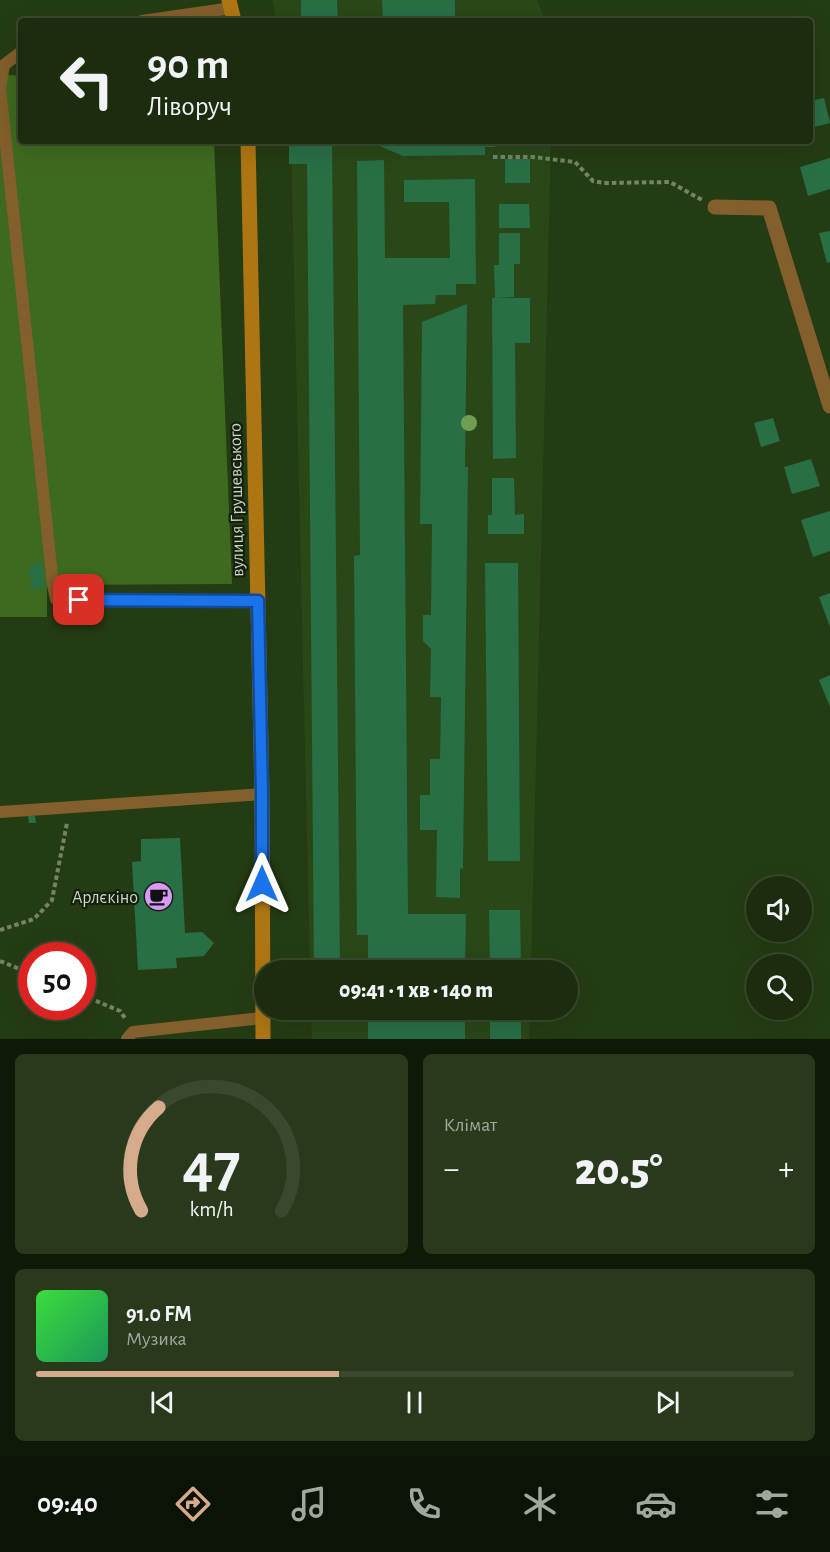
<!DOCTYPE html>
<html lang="uk">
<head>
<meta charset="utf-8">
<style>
  :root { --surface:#1b2d0e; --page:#28391c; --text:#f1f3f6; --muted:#a0a89e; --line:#39492e; --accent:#d6ab8b }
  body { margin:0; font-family:"Alegreya Sans",sans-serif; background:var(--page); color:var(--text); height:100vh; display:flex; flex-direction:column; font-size:22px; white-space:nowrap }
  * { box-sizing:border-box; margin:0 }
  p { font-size:20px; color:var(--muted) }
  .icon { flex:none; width:33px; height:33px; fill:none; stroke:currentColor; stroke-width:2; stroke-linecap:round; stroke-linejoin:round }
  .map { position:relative; height:1039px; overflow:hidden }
  .details { display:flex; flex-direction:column; gap:15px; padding:15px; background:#0f1908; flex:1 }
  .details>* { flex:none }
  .banner { position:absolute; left:18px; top:18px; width:795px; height:126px; border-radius:6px; box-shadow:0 6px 24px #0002,0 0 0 2px var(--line); background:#1b2d0e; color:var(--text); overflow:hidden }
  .buttons { position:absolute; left:746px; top:876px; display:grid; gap:12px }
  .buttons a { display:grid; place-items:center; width:66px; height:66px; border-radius:50%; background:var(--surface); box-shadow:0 6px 24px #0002,0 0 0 2px var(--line); font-size:30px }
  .speed { position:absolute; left:18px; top:942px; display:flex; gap:12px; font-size:30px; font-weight:700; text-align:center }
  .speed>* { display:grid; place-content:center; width:78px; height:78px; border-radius:50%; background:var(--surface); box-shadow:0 6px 24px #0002,0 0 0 2px var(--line); line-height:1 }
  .speed .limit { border:9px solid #d22; background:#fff; color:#111 }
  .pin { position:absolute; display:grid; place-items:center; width:51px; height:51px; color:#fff; margin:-26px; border-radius:12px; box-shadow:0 3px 9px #0006 }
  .me { position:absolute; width:66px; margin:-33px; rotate:0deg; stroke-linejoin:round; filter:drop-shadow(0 0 4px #0008) }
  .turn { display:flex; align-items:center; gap:21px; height:126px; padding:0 30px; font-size:27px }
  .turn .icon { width:78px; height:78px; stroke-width:2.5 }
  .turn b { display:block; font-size:42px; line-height:51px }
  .big { font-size:45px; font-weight:800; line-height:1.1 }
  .details .card { flex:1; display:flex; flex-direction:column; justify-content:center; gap:9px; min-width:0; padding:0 21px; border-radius:9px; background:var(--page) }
  .details .dial { align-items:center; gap:0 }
  .dial svg { height:156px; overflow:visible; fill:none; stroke:var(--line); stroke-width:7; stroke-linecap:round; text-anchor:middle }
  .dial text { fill:var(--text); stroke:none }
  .song { display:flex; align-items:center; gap:18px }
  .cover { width:72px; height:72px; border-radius:9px; background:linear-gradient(135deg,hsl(120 70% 55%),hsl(150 70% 35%)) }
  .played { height:6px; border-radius:3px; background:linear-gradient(90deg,var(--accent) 40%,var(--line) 40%) }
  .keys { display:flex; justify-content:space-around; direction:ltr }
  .heat { display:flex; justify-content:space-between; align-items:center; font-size:33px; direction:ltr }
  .details .tiles { flex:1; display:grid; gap:15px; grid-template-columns:1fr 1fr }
  .card:last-child { grid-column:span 2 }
  .trip { position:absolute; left:254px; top:960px; width:324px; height:60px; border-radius:30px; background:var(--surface); box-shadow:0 6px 24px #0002,0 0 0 2px var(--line); font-weight:800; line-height:60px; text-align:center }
  .menu { display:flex; height:96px; justify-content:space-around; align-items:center; background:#0b1206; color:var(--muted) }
  .menu .icon { width:42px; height:42px }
  .menu .selected { color:var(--accent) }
  .menu b { font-size:27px; color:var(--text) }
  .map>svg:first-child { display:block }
  .built { fill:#2a4717 }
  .green { fill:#3e6a1f }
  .building { fill:#286f46 }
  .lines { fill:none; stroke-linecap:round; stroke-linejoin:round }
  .path { stroke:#728565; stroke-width:4; stroke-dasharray:4.5 3; stroke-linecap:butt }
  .service { stroke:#825f2c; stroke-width:12 }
  .minor { stroke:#825f2c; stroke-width:15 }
  .secondary { stroke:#ae7612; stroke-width:15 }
  .tree { fill:#709f53 }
  .route-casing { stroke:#114b97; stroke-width:15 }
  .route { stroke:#1a73e8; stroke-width:10 }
  .labels { text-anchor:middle; stroke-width:4.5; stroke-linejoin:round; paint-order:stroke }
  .street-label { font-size:18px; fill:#c9d8c1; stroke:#141f0e }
  .poi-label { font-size:18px; fill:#c9d8c1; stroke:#141f0e; text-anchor:end }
</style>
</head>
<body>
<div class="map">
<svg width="830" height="1039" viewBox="0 0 830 1039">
  <rect width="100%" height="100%" fill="#243c13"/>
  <path class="built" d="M272 0H537L545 21H277Z
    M291 141H551L531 970H310Z
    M311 1010H530L529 1039H312Z"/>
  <path class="green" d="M0 74 21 76V141H214L232 584 47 585V617H0Z"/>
  <path class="building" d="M301 0H337L338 20 301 21Z
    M382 0H455V21H383Z
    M824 98 830 123 810 128V101Z
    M375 141H495V147H485V155L403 156 375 144Z
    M289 143H332L340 970H314L307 164H289Z
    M830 158V189L808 196 800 167Z
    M505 159H530V183H505Z
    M384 160 385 258H450L449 202H404V180L475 179 476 284H456V295H436L435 304 403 305 408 914H466L465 970H443V961L393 962V970H368V935H357L354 556 360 555 357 161Z
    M499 204H529L530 228H499Z
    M830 231V262L827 263 819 233Z
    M499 233H520V264H514V297L495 298 494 265H499Z
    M492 298H530V343H515L516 458 493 459Z
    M467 304 465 467H468L463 869 460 868V898L436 897 437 830H420V795H430V759H440L441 697H430L431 649 423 641V615H431L432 524H420L422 322Z
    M773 418 780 441 761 447 754 423Z
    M811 459 820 486 792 494 784 467Z
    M492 478H514L515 515 524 514V534H488V515H492Z
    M830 511V551L813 557 801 520Z
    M42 563 45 588 32 589 29 565Z
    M485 563H518L520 861H488Z
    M830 593V627L819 597Z
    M830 675V707L819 680Z
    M28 816H35L36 823H29Z
    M180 838 185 933 202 932 214 943 204 956 176 958 177 968 138 970 132 862 141 861V839Z
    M489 910H520L521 970H490Z
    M315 1010H341V1020L315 1021Z
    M371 1010H465V1039H368V1020H371Z
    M490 1010H521V1039H490Z"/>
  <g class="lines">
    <path class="path" d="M493 157H533L575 162 593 181 604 183 670 182 702 200
      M0 930 34 919 52 900 67 823
      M0 961 32 974
      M82 995 120 1011 125 1018"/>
    <path class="service" d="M142 21 232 8
      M21 52 4 65 0 88 53 585 56 599 258 601
      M0 812 262 794
      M127 1039 133 1032 262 1018"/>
    <path class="minor" d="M715 207 769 208 830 406"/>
    <path class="secondary" d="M229 0 234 21
      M248 141 262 794 263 1039"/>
  </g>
  <circle class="tree" cx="469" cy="423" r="8"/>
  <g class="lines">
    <defs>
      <path id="route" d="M79 600 258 601 262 794V884"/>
    </defs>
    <use href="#route" class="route-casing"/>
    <use href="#route" class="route"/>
  </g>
  <defs>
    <symbol id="cafe-disc" viewBox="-11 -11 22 22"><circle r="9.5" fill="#d99af7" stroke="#141f0e"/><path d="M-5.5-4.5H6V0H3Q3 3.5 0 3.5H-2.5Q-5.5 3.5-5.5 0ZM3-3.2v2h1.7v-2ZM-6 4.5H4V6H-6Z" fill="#111"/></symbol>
  </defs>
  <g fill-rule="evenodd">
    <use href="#cafe-disc" x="142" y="880" width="33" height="33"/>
  </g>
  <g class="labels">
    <g class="street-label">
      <text transform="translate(236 500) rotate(-91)" y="6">вулиця Грушевського</text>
    </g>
    <g class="poi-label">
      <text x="138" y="903">Арлєкіно</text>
    </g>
  </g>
</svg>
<div class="buttons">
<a><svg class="icon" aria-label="sound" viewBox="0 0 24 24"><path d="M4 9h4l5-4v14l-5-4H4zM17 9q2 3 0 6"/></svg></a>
<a><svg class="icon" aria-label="search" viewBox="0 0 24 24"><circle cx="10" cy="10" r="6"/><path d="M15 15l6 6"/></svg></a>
</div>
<div class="speed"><div class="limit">50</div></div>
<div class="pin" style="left:79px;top:600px;background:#d93025"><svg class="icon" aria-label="arrive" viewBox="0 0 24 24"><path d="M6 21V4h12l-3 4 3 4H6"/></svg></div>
<svg class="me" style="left:262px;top:884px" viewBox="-20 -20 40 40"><path d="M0-17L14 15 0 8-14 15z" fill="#1a73e8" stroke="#fff" stroke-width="4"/></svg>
<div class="trip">09:41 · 1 хв · 140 m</div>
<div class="banner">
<div class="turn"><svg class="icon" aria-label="left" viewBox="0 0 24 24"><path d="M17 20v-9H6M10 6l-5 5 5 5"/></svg><div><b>90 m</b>Ліворуч</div></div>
</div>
</div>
<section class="details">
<div class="tiles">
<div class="card dial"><svg viewBox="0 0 100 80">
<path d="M14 69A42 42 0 1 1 86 69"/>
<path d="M14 69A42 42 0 0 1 23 16" stroke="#d6ab8b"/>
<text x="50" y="56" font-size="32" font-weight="700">47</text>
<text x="50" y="72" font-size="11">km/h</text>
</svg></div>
<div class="card"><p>Клімат</p>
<div class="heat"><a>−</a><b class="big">20.5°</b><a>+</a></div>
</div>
<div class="card">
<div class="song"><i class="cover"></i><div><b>91.0 FM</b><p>Музика</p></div></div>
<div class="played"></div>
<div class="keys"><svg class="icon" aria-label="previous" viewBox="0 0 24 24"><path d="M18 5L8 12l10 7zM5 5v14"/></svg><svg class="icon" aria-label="pause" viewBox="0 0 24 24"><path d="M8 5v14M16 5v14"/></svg><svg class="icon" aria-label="next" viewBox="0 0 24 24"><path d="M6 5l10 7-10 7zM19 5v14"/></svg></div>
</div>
</div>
</section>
<nav class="menu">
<b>09:40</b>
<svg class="icon selected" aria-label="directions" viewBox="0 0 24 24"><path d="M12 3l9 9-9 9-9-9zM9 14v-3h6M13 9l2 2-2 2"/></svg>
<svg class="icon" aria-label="music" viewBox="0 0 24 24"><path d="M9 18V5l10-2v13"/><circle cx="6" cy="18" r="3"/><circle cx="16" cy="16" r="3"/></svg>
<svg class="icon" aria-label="phone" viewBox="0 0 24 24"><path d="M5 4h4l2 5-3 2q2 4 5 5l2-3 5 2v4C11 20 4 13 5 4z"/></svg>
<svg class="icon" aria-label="climate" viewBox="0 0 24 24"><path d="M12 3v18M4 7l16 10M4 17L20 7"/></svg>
<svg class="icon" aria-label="car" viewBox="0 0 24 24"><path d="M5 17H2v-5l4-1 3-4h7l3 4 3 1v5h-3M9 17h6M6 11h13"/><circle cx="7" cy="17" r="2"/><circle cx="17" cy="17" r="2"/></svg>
<svg class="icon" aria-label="filters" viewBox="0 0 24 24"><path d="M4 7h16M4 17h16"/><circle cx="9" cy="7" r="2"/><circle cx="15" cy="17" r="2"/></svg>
</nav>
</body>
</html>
